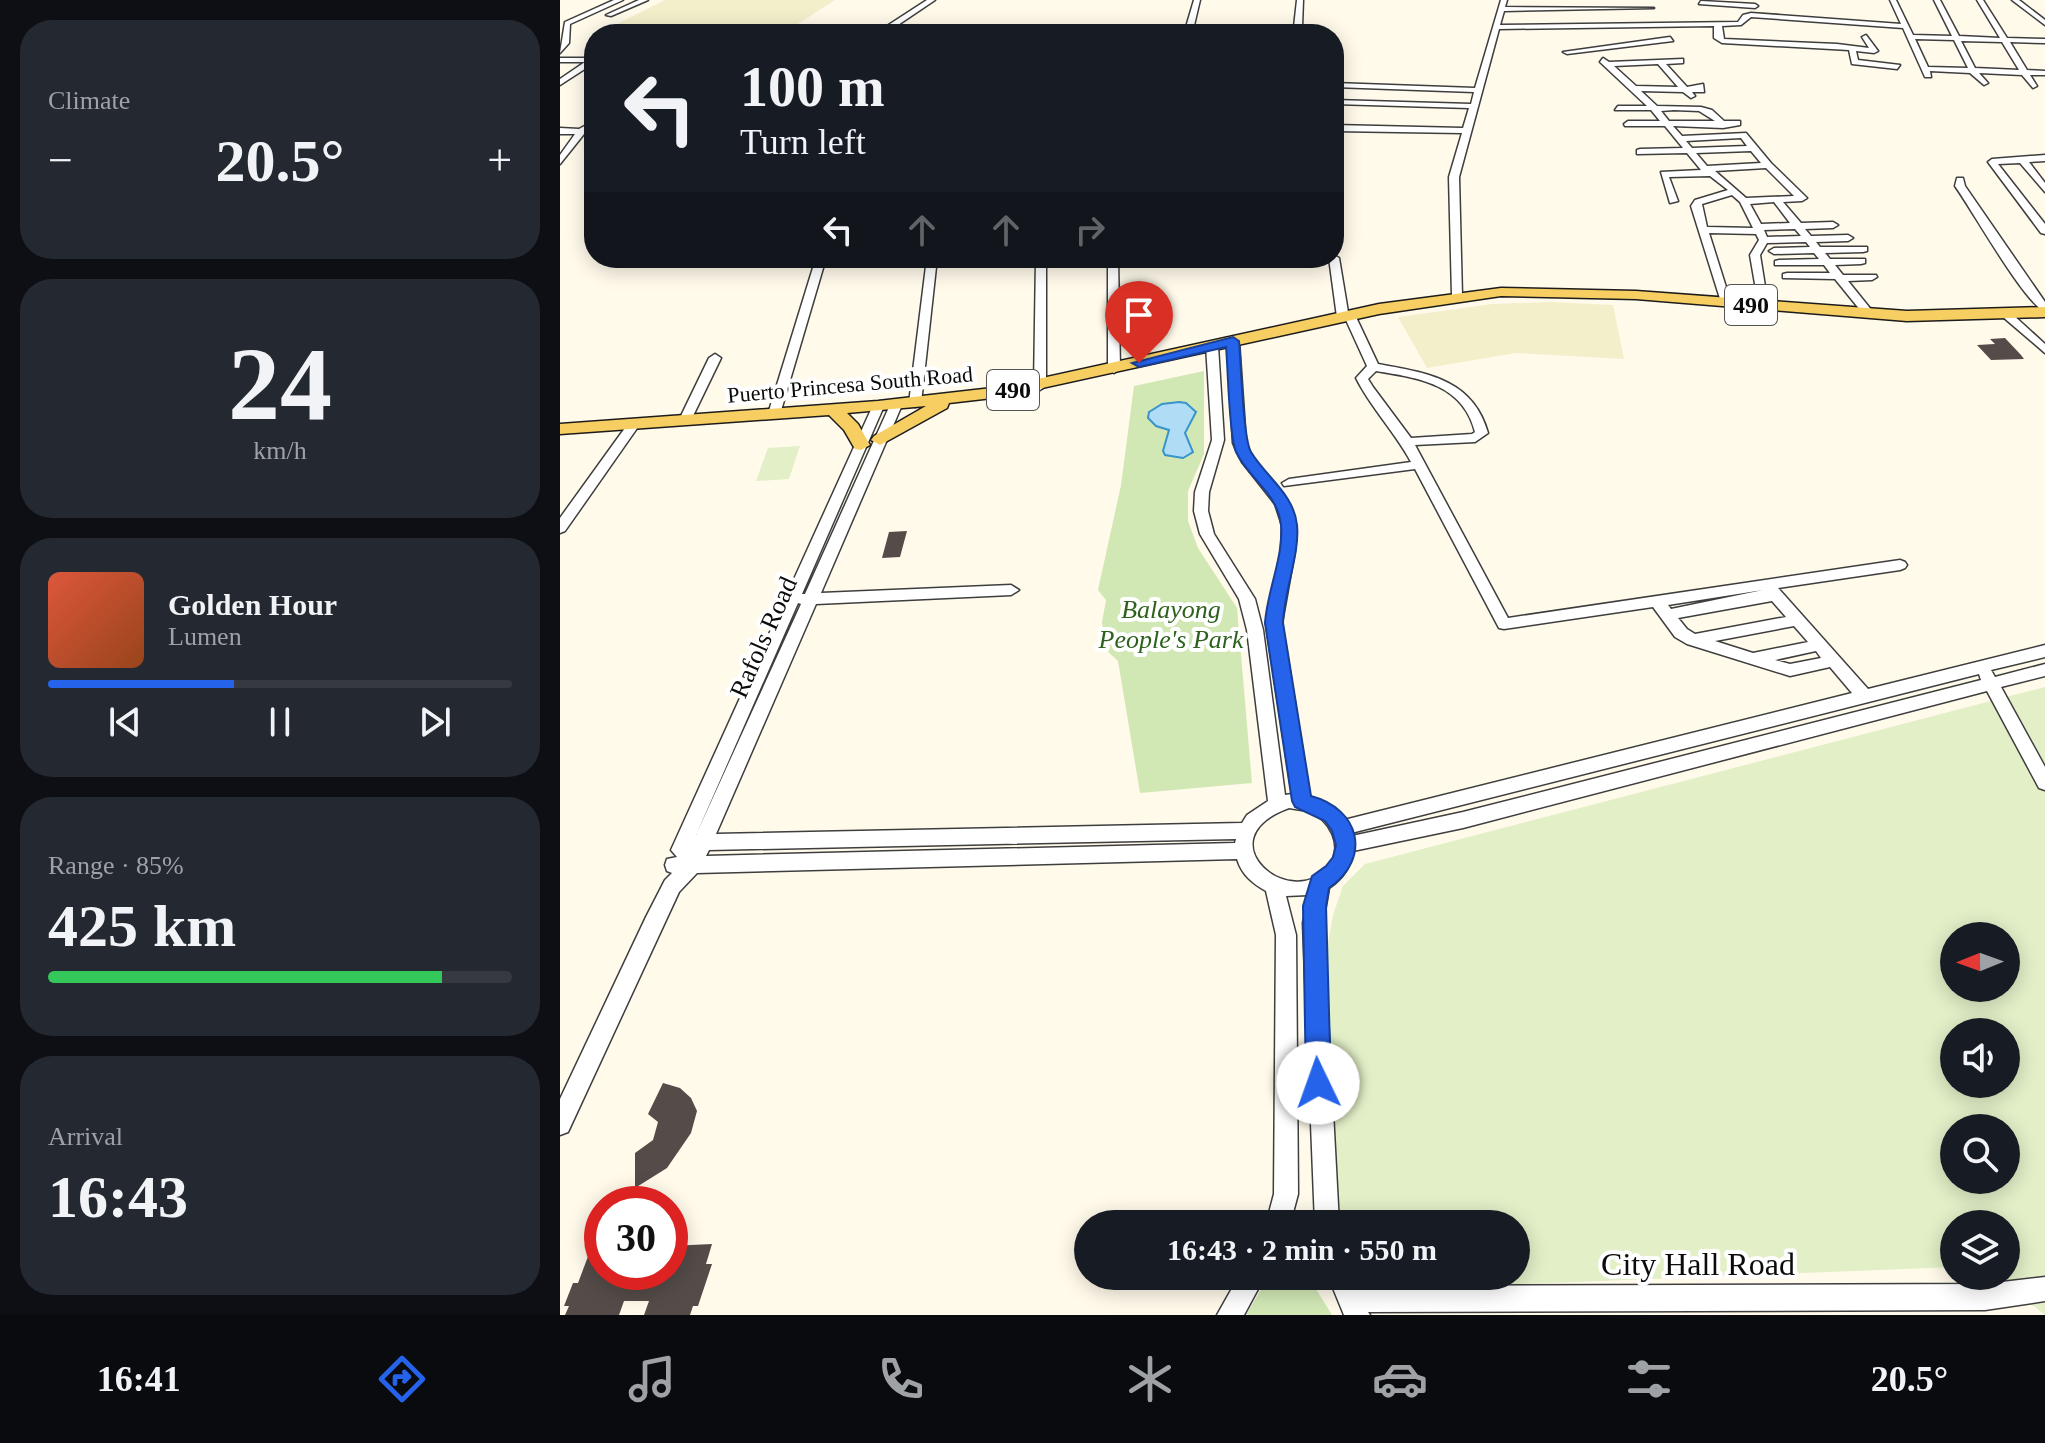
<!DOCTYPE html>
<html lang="en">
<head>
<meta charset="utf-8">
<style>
  :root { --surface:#171b24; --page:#242831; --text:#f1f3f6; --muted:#9ea1a6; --line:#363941; --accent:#2563eb }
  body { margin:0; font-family:Georgia,serif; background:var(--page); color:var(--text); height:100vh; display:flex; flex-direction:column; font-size:30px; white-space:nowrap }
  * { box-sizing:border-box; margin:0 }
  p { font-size:26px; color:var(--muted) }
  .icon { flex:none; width:44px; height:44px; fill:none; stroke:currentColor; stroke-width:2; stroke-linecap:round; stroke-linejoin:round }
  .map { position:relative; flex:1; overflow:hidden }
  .details { display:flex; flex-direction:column; gap:20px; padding:20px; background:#0d0f14; width:560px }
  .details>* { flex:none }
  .guide { position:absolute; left:24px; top:24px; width:760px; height:244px; border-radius:32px; box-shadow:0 4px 20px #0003; background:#171b24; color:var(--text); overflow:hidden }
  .needle { width:52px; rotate:269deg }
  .buttons { position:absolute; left:1380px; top:922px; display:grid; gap:16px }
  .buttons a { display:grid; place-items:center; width:80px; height:80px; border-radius:50%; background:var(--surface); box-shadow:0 4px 20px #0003; font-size:40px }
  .speed { position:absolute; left:24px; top:1186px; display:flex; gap:16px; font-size:40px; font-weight:700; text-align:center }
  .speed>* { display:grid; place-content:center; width:104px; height:104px; border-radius:50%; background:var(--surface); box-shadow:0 4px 20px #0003; line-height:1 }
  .speed .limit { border:12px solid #d22; background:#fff; color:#111 }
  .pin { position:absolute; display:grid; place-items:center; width:68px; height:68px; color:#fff; margin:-82px -34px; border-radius:50% 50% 50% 0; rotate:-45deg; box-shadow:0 0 8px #0007 }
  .pin .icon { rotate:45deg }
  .me { position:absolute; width:88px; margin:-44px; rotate:357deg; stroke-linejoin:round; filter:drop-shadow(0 0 6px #0008) }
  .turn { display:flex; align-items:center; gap:28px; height:168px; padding:0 24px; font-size:36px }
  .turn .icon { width:104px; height:104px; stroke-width:2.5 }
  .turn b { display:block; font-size:56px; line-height:68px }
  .lanes { display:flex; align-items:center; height:76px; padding:0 24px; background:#0003; justify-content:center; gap:40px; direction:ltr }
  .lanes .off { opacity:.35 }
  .big { font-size:60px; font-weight:600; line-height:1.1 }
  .details .card { flex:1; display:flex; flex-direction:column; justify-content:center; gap:12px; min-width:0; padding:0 28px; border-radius:32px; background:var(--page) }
  .details .dial { align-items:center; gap:0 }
  .dial b { font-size:104px; line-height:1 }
  .song { display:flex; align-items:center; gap:24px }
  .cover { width:96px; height:96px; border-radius:12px; background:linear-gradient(135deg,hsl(10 70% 55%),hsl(20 70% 35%)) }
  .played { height:8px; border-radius:4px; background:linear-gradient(90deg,var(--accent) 40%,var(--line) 40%) }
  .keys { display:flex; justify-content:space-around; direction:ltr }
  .heat { display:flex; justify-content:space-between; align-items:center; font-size:44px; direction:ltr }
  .charge { height:12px; border-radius:6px; background:linear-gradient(90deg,#34c759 85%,var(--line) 0) }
  .trip { position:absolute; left:514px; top:1210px; width:456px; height:80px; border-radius:40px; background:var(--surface); box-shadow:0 4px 20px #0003; font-weight:600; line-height:80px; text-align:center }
  .tab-bar { display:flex; height:128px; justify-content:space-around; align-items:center; background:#090b0e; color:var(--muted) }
  .tab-bar .icon { width:56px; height:56px }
  .tab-bar .current { color:var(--accent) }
  .tab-bar b { font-size:36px; color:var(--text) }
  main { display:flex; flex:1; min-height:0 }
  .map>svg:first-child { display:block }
  .farmland { fill:#f4efcb }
  .green { fill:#d1e8b5 }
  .pitch { fill:#e2efc7; fill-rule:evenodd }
  .water { fill:#b0ddf5; stroke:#3894cb; stroke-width:2 }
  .building { fill:#544c48 }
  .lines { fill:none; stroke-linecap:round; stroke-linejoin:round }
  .minor-casing { stroke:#3e3e3e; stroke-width:3 }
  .major-casing { stroke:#1c1c1c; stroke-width:3 }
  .minor { fill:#fff; fill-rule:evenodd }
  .major { fill:#f6ce62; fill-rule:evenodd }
  .route { fill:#2563eb; stroke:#184099; stroke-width:2 }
  .labels { text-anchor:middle; stroke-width:8; stroke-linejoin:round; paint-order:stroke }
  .far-street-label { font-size:22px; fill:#0b0b0b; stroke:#fff }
  .shield { fill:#fff; stroke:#545454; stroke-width:2 }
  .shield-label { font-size:24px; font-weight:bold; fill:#0b0b0b }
  .park-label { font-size:26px; font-style:italic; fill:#2e611d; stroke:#fff }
  .street-label { font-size:26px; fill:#0b0b0b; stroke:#fff }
  .near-street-label { font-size:32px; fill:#0b0b0b; stroke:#fff }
</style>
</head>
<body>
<main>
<section class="details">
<div class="card"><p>Climate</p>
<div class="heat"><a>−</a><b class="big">20.5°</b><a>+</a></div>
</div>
<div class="card dial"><b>24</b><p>km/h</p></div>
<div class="card">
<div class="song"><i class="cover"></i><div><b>Golden Hour</b><p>Lumen</p></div></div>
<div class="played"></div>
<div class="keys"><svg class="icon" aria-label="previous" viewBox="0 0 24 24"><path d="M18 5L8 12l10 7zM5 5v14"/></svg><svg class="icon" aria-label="pause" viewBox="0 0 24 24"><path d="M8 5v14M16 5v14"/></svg><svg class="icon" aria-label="next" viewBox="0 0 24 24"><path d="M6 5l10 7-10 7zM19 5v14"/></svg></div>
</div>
<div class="card"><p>Range · 85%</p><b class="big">425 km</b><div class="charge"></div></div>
<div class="card"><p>Arrival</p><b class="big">16:43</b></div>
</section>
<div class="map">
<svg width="1485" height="1315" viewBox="0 0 1485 1315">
  <rect width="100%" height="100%" fill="#fffaea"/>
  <path class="farmland" d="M105 0H275L222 34H37Z
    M990 302 1053 305 1064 359 956 353 867 368 838 317 932 304Z"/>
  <path class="green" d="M644 371V454L628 491V521L638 548 677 608 692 783 580 793 558 661 545 649 542 622 546 600 538 590 561 485 574 386Z
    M709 1276H748L772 1315H686Z"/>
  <path class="pitch" d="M240 446 229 479 196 481 208 448Z
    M1485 687V1315L1437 1276H1446V1224H1394V1267L816 1290 805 1276H956V1224H778L760 988 773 915 783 886 805 864ZM1394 936H1446V988H1394ZM1394 1032H1446V1084H1394ZM1394 1128H1446V1180H1394Z"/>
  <path class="water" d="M619 402 626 403 636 412 625 433 633 452 623 458 605 455 603 451 609 430 596 426 588 418 589 412 602 404Z"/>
  <path class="building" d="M1445 338 1461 355 1464 359 1431 360 1417 345 1435 344 1430 339Z
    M347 531 340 557 322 558 329 532Z
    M103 1083 120 1088 131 1098 137 1111 131 1133 107 1168 75 1188V1153L93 1140 98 1122 88 1114Z
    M41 1222 42 1272H110V1246L152 1244 146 1264H152L138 1306H133L130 1315H84L89 1301H64L59 1315H5L9 1306H4L13 1283H18Z"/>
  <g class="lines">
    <defs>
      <path id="minor" d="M54 0H63L10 24 9 43 0 53 5 22Z
        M79 0H88L51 16 46 15Z
        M367 0H375L332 29 331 34H323L325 30 249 32 245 30 327 26Z
        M634 0H640L632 34H624Z
        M737 0H743L742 27 746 34H738L734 27Z
        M941 0H947L945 7 1094 8 944 11 940 25 1178 22 1183 15 1191 13 1341 24 1330 0H1336L1353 35 1392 36 1374 0H1380L1399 36 1440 38 1417 0H1423L1447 38 1485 39V43L1450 42 1467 70 1485 71V75H1470L1477 86 1473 88 1462 75 1419 73 1428 83 1424 85 1410 73 1370 71 1371 77H1365L1343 28 1191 17 1181 25 1162 26 1164 39 1277 44 1309 48 1302 37 1306 35 1318 51 1314 53 1296 51 1298 60 1340 65 1337 69 1292 64 1289 50 1162 43 1154 38V26L939 29 899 177 902 296 897 299 892 296 889 177 902 133 774 131V125L903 128 909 108 774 104V100L911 104 914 92 774 87V83L915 88ZM1355 39 1394 40 1408 68 1368 67ZM1401 41 1442 42 1459 70 1415 68Z
        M1452 0H1459L1485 20V25Z
        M1141 1 1195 4 1198 6 1195 8 1139 4Z
        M1110 37 1113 41 1007 54 1003 52Z
        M0 58H33L34 63 0 85V79L25 62H0Z
        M1043 58 1049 62 1123 59V63L1106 64 1127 87 1143 84 1144 92H1132L1135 96 1131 98 1123 92 1081 91 1097 106 1141 107 1152 110 1164 121H1180V125L1163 128 1113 126 1122 136 1186 133 1211 163 1247 198 1242 201 1223 202 1241 223 1273 222 1278 225 1273 228 1245 229 1251 236 1288 235 1293 238 1288 241 1256 242 1260 247H1307V251L1303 252 1265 253 1270 259H1305V263L1301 264 1275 265 1283 275H1316L1317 277 1312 280 1288 281 1313 312V316H1305L1275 279 1223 278V274L1227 273H1270L1264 265H1215V261L1219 260 1259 259 1254 253 1214 254 1209 251 1214 248 1250 247 1246 242 1207 243 1200 255 1208 305 1199 307 1190 255 1199 240 1196 234 1149 233 1171 303 1162 305 1131 206 1135 200 1168 190 1150 176 1109 177 1118 201 1110 203 1101 172 1141 170 1127 153 1077 154V150L1080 149 1123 148 1105 126H1065L1064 124 1068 121H1100L1091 110H1055L1058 106H1087L1040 62ZM1098 64 1118 87 1076 86 1054 66ZM1114 110 1139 111 1155 121H1109L1101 111ZM1181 138 1187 146 1132 148 1126 141ZM1191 151 1201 163 1147 166 1136 153ZM1206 168 1234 196 1186 198 1155 171ZM1172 195 1180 202 1193 228 1147 227 1142 204ZM1214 202 1230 223 1201 224 1190 204ZM1235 229 1241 236 1207 237 1204 230Z
        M34 121V128L24 134 0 164V155L15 134H0V128L19 129Z
        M1485 155V161L1469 162 1485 183V192L1460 163 1438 164 1485 224V234L1481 233 1428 162 1432 159Z
        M1397 178H1403L1405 186 1485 302V312C1463 301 1413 211 1395 186Z
        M774 255 779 258 788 312 795 315 818 364C867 373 913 379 928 433L915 442 855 445 948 618 1340 560 1345 562 1347 565 1345 568 1340 570 1218 588 1308 689 1485 645V657L1431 670 1435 677 1485 664V676L1441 687 1485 767V790L1479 788 1427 691 903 828 793 851C791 868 782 879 769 888L763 923 779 1224H755L743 923 748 895 726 896 736 935 738 1194 730 1224H706L714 1194 716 935 706 891C692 883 682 875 677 859L137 873 119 892 8 1132 0 1135V1099L86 917 105 880 112 873 107 871 105 865 107 859 117 857 111 850 314 403H322L324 406 242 594H245L330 405 336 401 342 405 261 593 451 585 459 590 451 595 256 604 156 834 682 823 687 815 708 801 687 630 679 599 640 534 634 511 635 492 652 440 646 346 652 343 658 346 664 440 649 492 648 511 654 534 695 599 703 630 725 795 732 794 706 623 721 550 722 525 715 504 682 462 673 443 667 341 673 338 679 341 686 443 694 461 729 504 736 525 735 550 722 623 750 797 776 810 784 820 1292 693 1270 667 1230 676 1127 644 1115 637 1093 607 944 629 939 628 855 469 724 486 722 483 729 479 851 462C835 432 811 408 796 378L807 366 786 320 777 317 769 258H774ZM816 371C859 378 903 384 915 432L912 434 851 438 813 387 808 379ZM1203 590 1111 609 1108 605ZM1212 601 1226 617 1135 634 1127 629 1118 618ZM238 603 241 604 136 835ZM1234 626 1248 642 1193 653 1155 641ZM1256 651 1261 658 1230 664 1215 660ZM1419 674 1421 680 903 812 792 836 791 833ZM729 808C735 809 742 810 748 811 770 819 784 846 769 866 731 914 643 839 729 808ZM676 839 675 843 146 856 149 850Z
        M256 258H266L220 414 218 417H210L208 414Z
        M367 258H377L361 403 355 407 349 403Z
        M476 258H486V386L480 390 474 386Z
        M548 258H558L560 369 554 373 548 369Z
        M1443 313H1451L1485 344V353L1443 317Z
        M155 354 161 358 131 420 125 424 121 423 119 420 149 358Z
        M74 420 80 424 5 531 0 533V518L70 421Z
        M679 1276H705L684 1315H657Z
        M768 1276H793L797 1286 1425 1284 1485 1277V1301L1425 1310 808 1312 810 1315H784Z"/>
      <path id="major" d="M941 288 1076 291 1347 311 1485 307V317L1347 321 1076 299 941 296 819 314 441 397 389 403 387 408 320 445 311 440 314 436 366 406 287 413 298 424 310 445 301 450 295 449 284 430 269 415 0 434V424L318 401 441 387 819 304Z"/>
    </defs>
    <use href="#minor" class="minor-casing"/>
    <use href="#major" class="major-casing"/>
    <use href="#minor" class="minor"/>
    <use href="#major" class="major"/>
  </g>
  <path class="route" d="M673 337 679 341C681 363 683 438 691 452 706 477 734 494 737 525 740 554 724 591 723 623L751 796C800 809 812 858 769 888L766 906 771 1083 767 1092 758 1095 750 1092 746 1083 743 906 752 876 766 866 773 857 776 845 772 831 765 821 735 807 732 801 705 623C707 591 724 556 721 525 718 493 688 478 676 452 669 438 668 367 666 347L579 367 572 363Z"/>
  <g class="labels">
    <g class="far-street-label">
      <text transform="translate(290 384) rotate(-5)" y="8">Puerto Princesa South Road</text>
    </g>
    <g class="shield">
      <rect x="1165" y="285" width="52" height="40" rx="6"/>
      <rect x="427" y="370" width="52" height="40" rx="6"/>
    </g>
    <g class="shield-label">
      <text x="1191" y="313">490</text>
      <text x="453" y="398">490</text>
    </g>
    <g class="park-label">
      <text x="611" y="618">Balayong<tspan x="611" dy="30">People's Park</tspan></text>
    </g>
    <g class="street-label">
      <text transform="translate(203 637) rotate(-66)" y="9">Rafols Road</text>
    </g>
    <g class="near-street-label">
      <text x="1138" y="1275">City Hall Road</text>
    </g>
  </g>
</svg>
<div class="buttons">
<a><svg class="needle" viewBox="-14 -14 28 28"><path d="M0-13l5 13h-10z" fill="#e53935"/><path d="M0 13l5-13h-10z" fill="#9ea1a6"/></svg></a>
<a><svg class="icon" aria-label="sound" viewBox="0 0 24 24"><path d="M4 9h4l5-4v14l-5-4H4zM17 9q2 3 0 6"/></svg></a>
<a><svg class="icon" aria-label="search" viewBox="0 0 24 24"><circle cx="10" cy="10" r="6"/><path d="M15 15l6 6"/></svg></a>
<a><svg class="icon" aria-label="layers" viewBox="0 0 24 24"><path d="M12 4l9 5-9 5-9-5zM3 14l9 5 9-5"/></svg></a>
</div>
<div class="speed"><div class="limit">30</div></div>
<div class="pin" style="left:579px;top:363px;background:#d93025"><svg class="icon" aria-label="arrive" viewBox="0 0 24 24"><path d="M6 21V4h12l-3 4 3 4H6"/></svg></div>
<svg class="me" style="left:758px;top:1083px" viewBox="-20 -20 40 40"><circle r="19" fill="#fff"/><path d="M0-13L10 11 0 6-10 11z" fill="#2563eb"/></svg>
<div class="trip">16:43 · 2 min · 550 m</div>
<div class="guide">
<div class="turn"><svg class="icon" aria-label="left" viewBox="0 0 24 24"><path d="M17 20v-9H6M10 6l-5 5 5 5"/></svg><div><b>100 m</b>Turn left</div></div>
<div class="lanes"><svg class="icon" aria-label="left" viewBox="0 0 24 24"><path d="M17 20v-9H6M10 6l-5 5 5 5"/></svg><svg class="icon off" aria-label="ahead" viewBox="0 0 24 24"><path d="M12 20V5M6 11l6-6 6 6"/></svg><svg class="icon off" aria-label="ahead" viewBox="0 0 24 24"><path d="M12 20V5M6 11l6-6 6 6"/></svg><svg class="icon off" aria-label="right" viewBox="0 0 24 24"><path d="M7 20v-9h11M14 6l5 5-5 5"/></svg></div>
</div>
</div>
</main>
<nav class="tab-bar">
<b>16:41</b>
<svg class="icon current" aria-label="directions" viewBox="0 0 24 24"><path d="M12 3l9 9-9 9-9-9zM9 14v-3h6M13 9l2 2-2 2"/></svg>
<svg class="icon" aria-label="music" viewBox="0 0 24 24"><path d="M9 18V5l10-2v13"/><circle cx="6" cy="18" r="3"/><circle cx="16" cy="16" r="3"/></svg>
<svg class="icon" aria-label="phone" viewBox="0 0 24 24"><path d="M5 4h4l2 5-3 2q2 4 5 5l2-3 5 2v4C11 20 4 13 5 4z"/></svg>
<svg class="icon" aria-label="climate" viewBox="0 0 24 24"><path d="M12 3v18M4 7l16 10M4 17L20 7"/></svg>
<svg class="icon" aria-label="car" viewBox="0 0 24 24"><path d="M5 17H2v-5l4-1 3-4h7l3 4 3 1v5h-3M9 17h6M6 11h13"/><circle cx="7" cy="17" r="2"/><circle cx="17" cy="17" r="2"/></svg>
<svg class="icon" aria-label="filters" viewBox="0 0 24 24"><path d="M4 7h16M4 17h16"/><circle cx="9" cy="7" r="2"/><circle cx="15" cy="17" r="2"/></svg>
<b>20.5°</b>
</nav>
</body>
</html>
